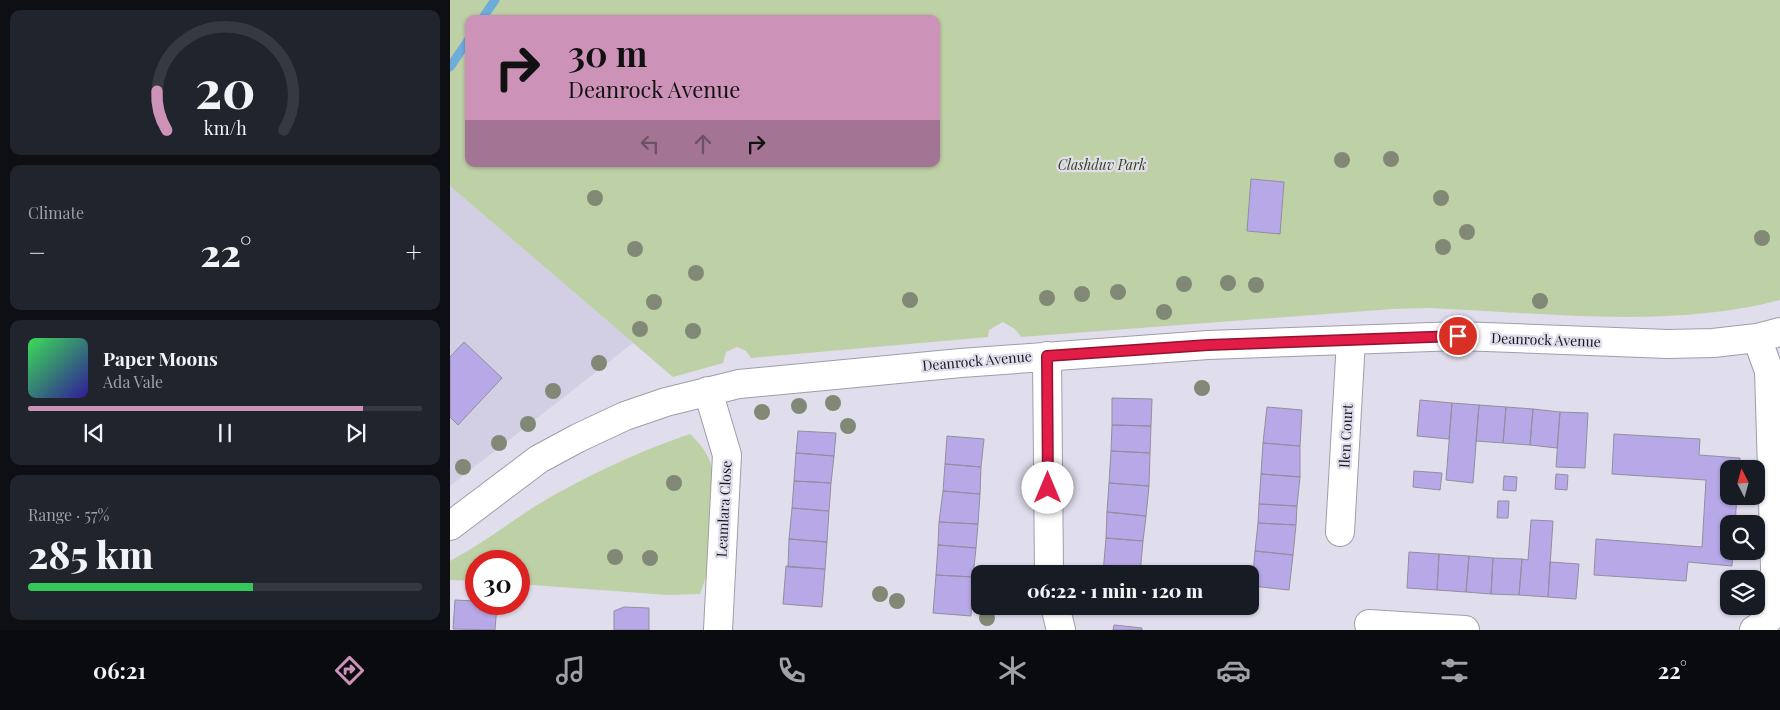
<!DOCTYPE html>
<html lang="en">
<head>
<meta charset="utf-8">
<style>
  :root { --surface:#171b24; --page:#20242c; --text:#f1f3f6; --muted:#9ea1a6; --line:#363941; --accent:#cc92b8 }
  body { margin:0; font-family:"Playfair Display",serif; background:var(--page); color:var(--text); height:100vh; display:flex; flex-direction:column; font-size:19px; white-space:nowrap }
  * { box-sizing:border-box; margin:0 }
  p { font-size:16px; color:var(--muted) }
  .icon { flex:none; width:28px; height:28px; fill:none; stroke:currentColor; stroke-width:2; stroke-linecap:round; stroke-linejoin:round }
  .map { position:relative; flex:1; overflow:hidden }
  .drawer { display:flex; flex-direction:column; gap:10px; padding:10px; background:#0d0f14; width:450px }
  .drawer>* { flex:none }
  .banner { position:absolute; left:15px; top:15px; width:475px; height:152px; border-radius:10px; box-shadow:0 1px 4px #0004; background:#cc92b8; color:#111; overflow:hidden }
  .needle { width:32px; rotate:354deg }
  .buttons { position:absolute; left:1270px; top:460px; display:grid; gap:10px }
  .buttons a { display:grid; place-items:center; width:45px; height:45px; border-radius:10px; background:var(--surface); box-shadow:0 1px 4px #0004; font-size:25px }
  .speed { position:absolute; left:15px; top:550px; display:flex; gap:10px; font-size:25px; font-weight:700; text-align:center }
  .speed>* { display:grid; place-content:center; width:65px; height:65px; border-radius:50%; background:var(--surface); box-shadow:0 1px 4px #0004; line-height:1 }
  .speed .limit { border:8px solid #d22; background:#fff; color:#111 }
  .pin { position:absolute; display:grid; place-items:center; width:42px; height:42px; color:#fff; margin:-21px; border:2px solid #fff; border-radius:50%; box-shadow:0 1px 5px #0007 }
  .me { position:absolute; width:55px; margin:-28px; rotate:0deg; stroke-linejoin:round; filter:drop-shadow(0 0 4px #0008) }
  .turn { display:flex; align-items:center; gap:18px; height:105px; padding:0 20px; font-size:22px }
  .turn .icon { width:65px; height:65px; stroke-width:2.5 }
  .turn b { display:block; font-size:35px; line-height:42px }
  .lanes { display:flex; align-items:center; height:48px; padding:0 20px; background:#0003; justify-content:center; gap:25px; direction:ltr }
  .lanes .off { opacity:.35 }
  .big { font-size:38px; font-weight:800; line-height:1.1 }
  .drawer .card { flex:1; display:flex; flex-direction:column; justify-content:center; gap:8px; min-width:0; padding:0 18px; border-radius:10px; background:var(--page) }
  .drawer .dial { align-items:center; gap:0 }
  .dial svg { height:130px; overflow:visible; fill:none; stroke:var(--line); stroke-width:7; stroke-linecap:round; text-anchor:middle }
  .dial text { fill:var(--text); stroke:none }
  .song { display:flex; align-items:center; gap:15px }
  .cover { width:60px; height:60px; border-radius:8px; background:linear-gradient(135deg,hsl(130 70% 55%),hsl(250 70% 35%)) }
  .played { height:5px; border-radius:2px; background:linear-gradient(90deg,var(--accent) 85%,var(--line) 85%) }
  .keys { display:flex; justify-content:space-around; direction:ltr }
  .heat { display:flex; justify-content:space-between; align-items:center; font-size:28px; direction:ltr }
  .charge { height:8px; border-radius:4px; background:linear-gradient(90deg,#34c759 57%,var(--line) 0) }
  .trip { position:absolute; left:521px; top:565px; width:288px; height:50px; border-radius:10px; background:var(--surface); box-shadow:0 1px 4px #0004; font-weight:800; line-height:50px; text-align:center }
  .tabs { display:flex; height:80px; justify-content:space-around; align-items:center; background:#090b0e; color:var(--muted) }
  .tabs .icon { width:35px; height:35px }
  .tabs .on { color:var(--accent) }
  .tabs b { font-size:22px; color:var(--text) }
  main { display:flex; flex:1; min-height:0 }
  .map>svg:first-child { display:block }
  .built { fill:#d2cee3 }
  .green { fill:#bed0a5; fill-rule:evenodd }
  .lines { fill:none; stroke-linecap:round; stroke-linejoin:round }
  .stream { stroke:#6eacd9; stroke-width:9 }
  .building { fill:#b7a8e8; stroke:#928f9d }
  .minor-casing { stroke:#a09dab; stroke-width:30 }
  .minor { stroke:#fff; stroke-width:28 }
  .tree { fill:#818976 }
  .route-casing { stroke:#92132f; stroke-width:12 }
  .route { stroke:#e11d48; stroke-width:9 }
  .labels { text-anchor:middle; stroke-width:4.5; stroke-linejoin:round; paint-order:stroke }
  .park-label { font-size:14px; font-style:italic; fill:#344415; stroke:#e0ddec }
  .street-label { font-size:14px; fill:#18171c; stroke:#e0ddec }
</style>
</head>
<body>
<main>
<section class="drawer">
<div class="card dial"><svg viewBox="0 0 100 80">
<path d="M14 69A42 42 0 1 1 86 69"/>
<path d="M14 69A42 42 0 0 1 8 45" stroke="#cc92b8"/>
<text x="50" y="56" font-size="32" font-weight="700">20</text>
<text x="50" y="72" font-size="11">km/h</text>
</svg></div>
<div class="card"><p>Climate</p>
<div class="heat"><a>−</a><b class="big">22°</b><a>+</a></div>
</div>
<div class="card">
<div class="song"><i class="cover"></i><div><b>Paper Moons</b><p>Ada Vale</p></div></div>
<div class="played"></div>
<div class="keys"><svg class="icon" aria-label="previous" viewBox="0 0 24 24"><path d="M18 5L8 12l10 7zM5 5v14"/></svg><svg class="icon" aria-label="pause" viewBox="0 0 24 24"><path d="M8 5v14M16 5v14"/></svg><svg class="icon" aria-label="next" viewBox="0 0 24 24"><path d="M6 5l10 7-10 7zM19 5v14"/></svg></div>
</div>
<div class="card"><p>Range · 57%</p><b class="big">285 km</b><div class="charge"></div></div>
</section>
<div class="map">
<svg width="1330" height="630" viewBox="0 0 1330 630">
  <rect width="100%" height="100%" fill="#e0ddec"/>
  <path class="built" d="M0 186 183 343 0 486Z"/>
  <path class="green" d="M0 0H1330V300C1221 329 1092 313 980 308L942 309 571 337 565 329 553 322 539 330 538 337 301 358 296 351 287 347 276 352 273 363 223 377 0 186ZM19 19H486V164H19Z
    M240 434C255 448 262 460 264 480L257 574 250 594 218 595 69 584V561H26V581L0 580V561C32 544 57 524 87 505 136 476 187 452 240 434Z"/>
  <g class="lines">
    <path class="stream" d="M32 19 45 0
      M0 67 19 39"/>
  </g>
  <path class="building" d="M801 179 834 182 830 234 797 231Z
    M14 342 52 378 8 425 0 417V357Z
    M662 398 702 399 701 426 662 425Z
    M970 400 1002 403 999 439 967 436Z
    M1002 403 1029 405 1023 483 996 480Z
    M1029 405 1056 407 1053 443 1026 441Z
    M817 407 852 410 850 446 813 443Z
    M1056 407 1083 409 1080 445 1053 443Z
    M1083 409 1110 412 1107 448 1080 445Z
    M1110 412 1138 413 1135 468 1106 467Z
    M662 425 701 426 700 453 661 451Z
    M348 431 386 433 384 456 346 453Z
    M1164 434 1250 439 1249 455 1290 458 1289 469H1279V496H1287L1285 524H1279V551H1283L1282 566 1238 562 1236 581 1144 575 1146 539 1252 547 1256 480 1162 474Z
    M497 436 534 439 531 467 495 464Z
    M813 443 850 446V477L811 474Z
    M661 451 700 453 699 486 659 483Z
    M346 453 384 456 381 483 344 481Z
    M495 464 531 467 530 494 493 491Z
    M964 471 992 473 990 490 963 487Z
    M811 474 850 477 847 506 809 504Z
    M1106 474 1118 475 1117 490 1105 489Z
    M1054 476 1067 477 1066 491 1053 490Z
    M344 481 381 483 379 511 342 508Z
    M659 483 699 486 696 516 657 512Z
    M493 491 530 494 528 524 489 522Z
    M1048 501H1059L1058 518H1047Z
    M809 504 847 506 846 525 808 523Z
    M342 508 379 511 377 542 339 539Z
    M657 512 696 516 693 541 656 538Z
    M1081 520 1103 521 1098 597 1069 595 1072 559 1078 560Z
    M489 522 528 524 526 548 488 545Z
    M808 523 846 525 843 555 805 551Z
    M656 538 693 541 690 574H653Z
    M339 539 377 542 375 569 338 567Z
    M488 545 526 548 523 577 486 575Z
    M805 551 843 555 839 590 802 586Z
    M959 552 989 554 987 590 957 588Z
    M989 554 1019 556 1016 592 987 590Z
    M1019 556 1043 558 1041 594 1016 592Z
    M1043 558 1072 559 1069 595 1041 594Z
    M1100 562 1129 564 1126 599 1098 597Z
    M336 566 375 569 372 607 333 604Z
    M486 575 523 577 521 616 483 613Z
    M5 600 26 601V604H47L45 630 3 629Z
    M174 607 199 608V630H164V611Z
    M664 625 692 628V630H663Z"/>
  <g class="lines">
    <defs>
      <path id="minor" d="M597 356 599 574
        M258 391 277 455 268 630
        M0 526 89 459 128 438 175 416 216 402 289 384 511 363 758 345 1009 336 1218 344 1263 343 1307 338 1330 332
        M890 532 901 340
        M605 606 611 630
        M919 624 1015 630
        M1304 630C1319 622 1323 615 1326 599L1319 371 1307 338"/>
    </defs>
    <use href="#minor" class="minor-casing"/>
    <use href="#minor" class="minor"/>
  </g>
  <g class="tree">
    <circle cx="941" cy="159" r="8"/>
    <circle cx="892" cy="160" r="8"/>
    <circle cx="145" cy="198" r="8"/>
    <circle cx="991" cy="198" r="8"/>
    <circle cx="1017" cy="232" r="8"/>
    <circle cx="1312" cy="238" r="8"/>
    <circle cx="993" cy="247" r="8"/>
    <circle cx="185" cy="249" r="8"/>
    <circle cx="246" cy="273" r="8"/>
    <circle cx="778" cy="283" r="8"/>
    <circle cx="734" cy="284" r="8"/>
    <circle cx="806" cy="285" r="8"/>
    <circle cx="668" cy="292" r="8"/>
    <circle cx="632" cy="294" r="8"/>
    <circle cx="597" cy="298" r="8"/>
    <circle cx="460" cy="300" r="8"/>
    <circle cx="1090" cy="301" r="8"/>
    <circle cx="204" cy="302" r="8"/>
    <circle cx="714" cy="312" r="8"/>
    <circle cx="190" cy="329" r="8"/>
    <circle cx="243" cy="331" r="8"/>
    <circle cx="149" cy="363" r="8"/>
    <circle cx="752" cy="388" r="8"/>
    <circle cx="103" cy="391" r="8"/>
    <circle cx="383" cy="403" r="8"/>
    <circle cx="349" cy="406" r="8"/>
    <circle cx="312" cy="412" r="8"/>
    <circle cx="78" cy="424" r="8"/>
    <circle cx="398" cy="426" r="8"/>
    <circle cx="49" cy="443" r="8"/>
    <circle cx="13" cy="467" r="8"/>
    <circle cx="224" cy="483" r="8"/>
    <circle cx="165" cy="557" r="8"/>
    <circle cx="200" cy="558" r="8"/>
    <circle cx="430" cy="594" r="8"/>
    <circle cx="447" cy="601" r="8"/>
    <circle cx="537" cy="618" r="8"/>
  </g>
  <g class="lines">
    <defs>
      <path id="route" d="M598 488 597 356 758 345 1008 336"/>
    </defs>
    <use href="#route" class="route-casing"/>
    <use href="#route" class="route"/>
  </g>
  <g class="labels">
    <g class="park-label">
      <text x="652" y="170">Clashduv Park</text>
    </g>
    <g class="street-label">
      <text transform="translate(1096 340) rotate(2)" y="5">Deanrock Avenue</text>
      <text transform="translate(527 361) rotate(-5)" y="5">Deanrock Avenue</text>
      <text transform="translate(896 436) rotate(-87)" y="5">Ilen Court</text>
      <text transform="translate(274 509) rotate(-87)" y="5">Leamlara Close</text>
    </g>
  </g>
</svg>
<div class="buttons">
<a><svg class="needle" viewBox="-14 -14 28 28"><path d="M0-13l5 13h-10z" fill="#e53935"/><path d="M0 13l5-13h-10z" fill="#9ea1a6"/></svg></a>
<a><svg class="icon" aria-label="search" viewBox="0 0 24 24"><circle cx="10" cy="10" r="6"/><path d="M15 15l6 6"/></svg></a>
<a><svg class="icon" aria-label="layers" viewBox="0 0 24 24"><path d="M12 4l9 5-9 5-9-5zM3 14l9 5 9-5"/></svg></a>
</div>
<div class="speed"><div class="limit">30</div></div>
<div class="pin" style="left:1008px;top:336px;background:#d93025"><svg class="icon" aria-label="arrive" viewBox="0 0 24 24"><path d="M6 21V4h12l-3 4 3 4H6"/></svg></div>
<svg class="me" style="left:598px;top:488px" viewBox="-20 -20 40 40"><circle r="19" fill="#fff"/><path d="M0-13L10 11 0 6-10 11z" fill="#e11d48"/></svg>
<div class="trip">06:22 · 1 min · 120 m</div>
<div class="banner">
<div class="turn"><svg class="icon" aria-label="right" viewBox="0 0 24 24"><path d="M7 20v-9h11M14 6l5 5-5 5"/></svg><div><b>30 m</b>Deanrock Avenue</div></div>
<div class="lanes"><svg class="icon off" aria-label="left" viewBox="0 0 24 24"><path d="M17 20v-9H6M10 6l-5 5 5 5"/></svg><svg class="icon off" aria-label="ahead" viewBox="0 0 24 24"><path d="M12 20V5M6 11l6-6 6 6"/></svg><svg class="icon" aria-label="right" viewBox="0 0 24 24"><path d="M7 20v-9h11M14 6l5 5-5 5"/></svg></div>
</div>
</div>
</main>
<nav class="tabs">
<b>06:21</b>
<svg class="icon on" aria-label="directions" viewBox="0 0 24 24"><path d="M12 3l9 9-9 9-9-9zM9 14v-3h6M13 9l2 2-2 2"/></svg>
<svg class="icon" aria-label="music" viewBox="0 0 24 24"><path d="M9 18V5l10-2v13"/><circle cx="6" cy="18" r="3"/><circle cx="16" cy="16" r="3"/></svg>
<svg class="icon" aria-label="phone" viewBox="0 0 24 24"><path d="M5 4h4l2 5-3 2q2 4 5 5l2-3 5 2v4C11 20 4 13 5 4z"/></svg>
<svg class="icon" aria-label="climate" viewBox="0 0 24 24"><path d="M12 3v18M4 7l16 10M4 17L20 7"/></svg>
<svg class="icon" aria-label="car" viewBox="0 0 24 24"><path d="M5 17H2v-5l4-1 3-4h7l3 4 3 1v5h-3M9 17h6M6 11h13"/><circle cx="7" cy="17" r="2"/><circle cx="17" cy="17" r="2"/></svg>
<svg class="icon" aria-label="filters" viewBox="0 0 24 24"><path d="M4 7h16M4 17h16"/><circle cx="9" cy="7" r="2"/><circle cx="15" cy="17" r="2"/></svg>
<b>22°</b>
</nav>
</body>
</html>
